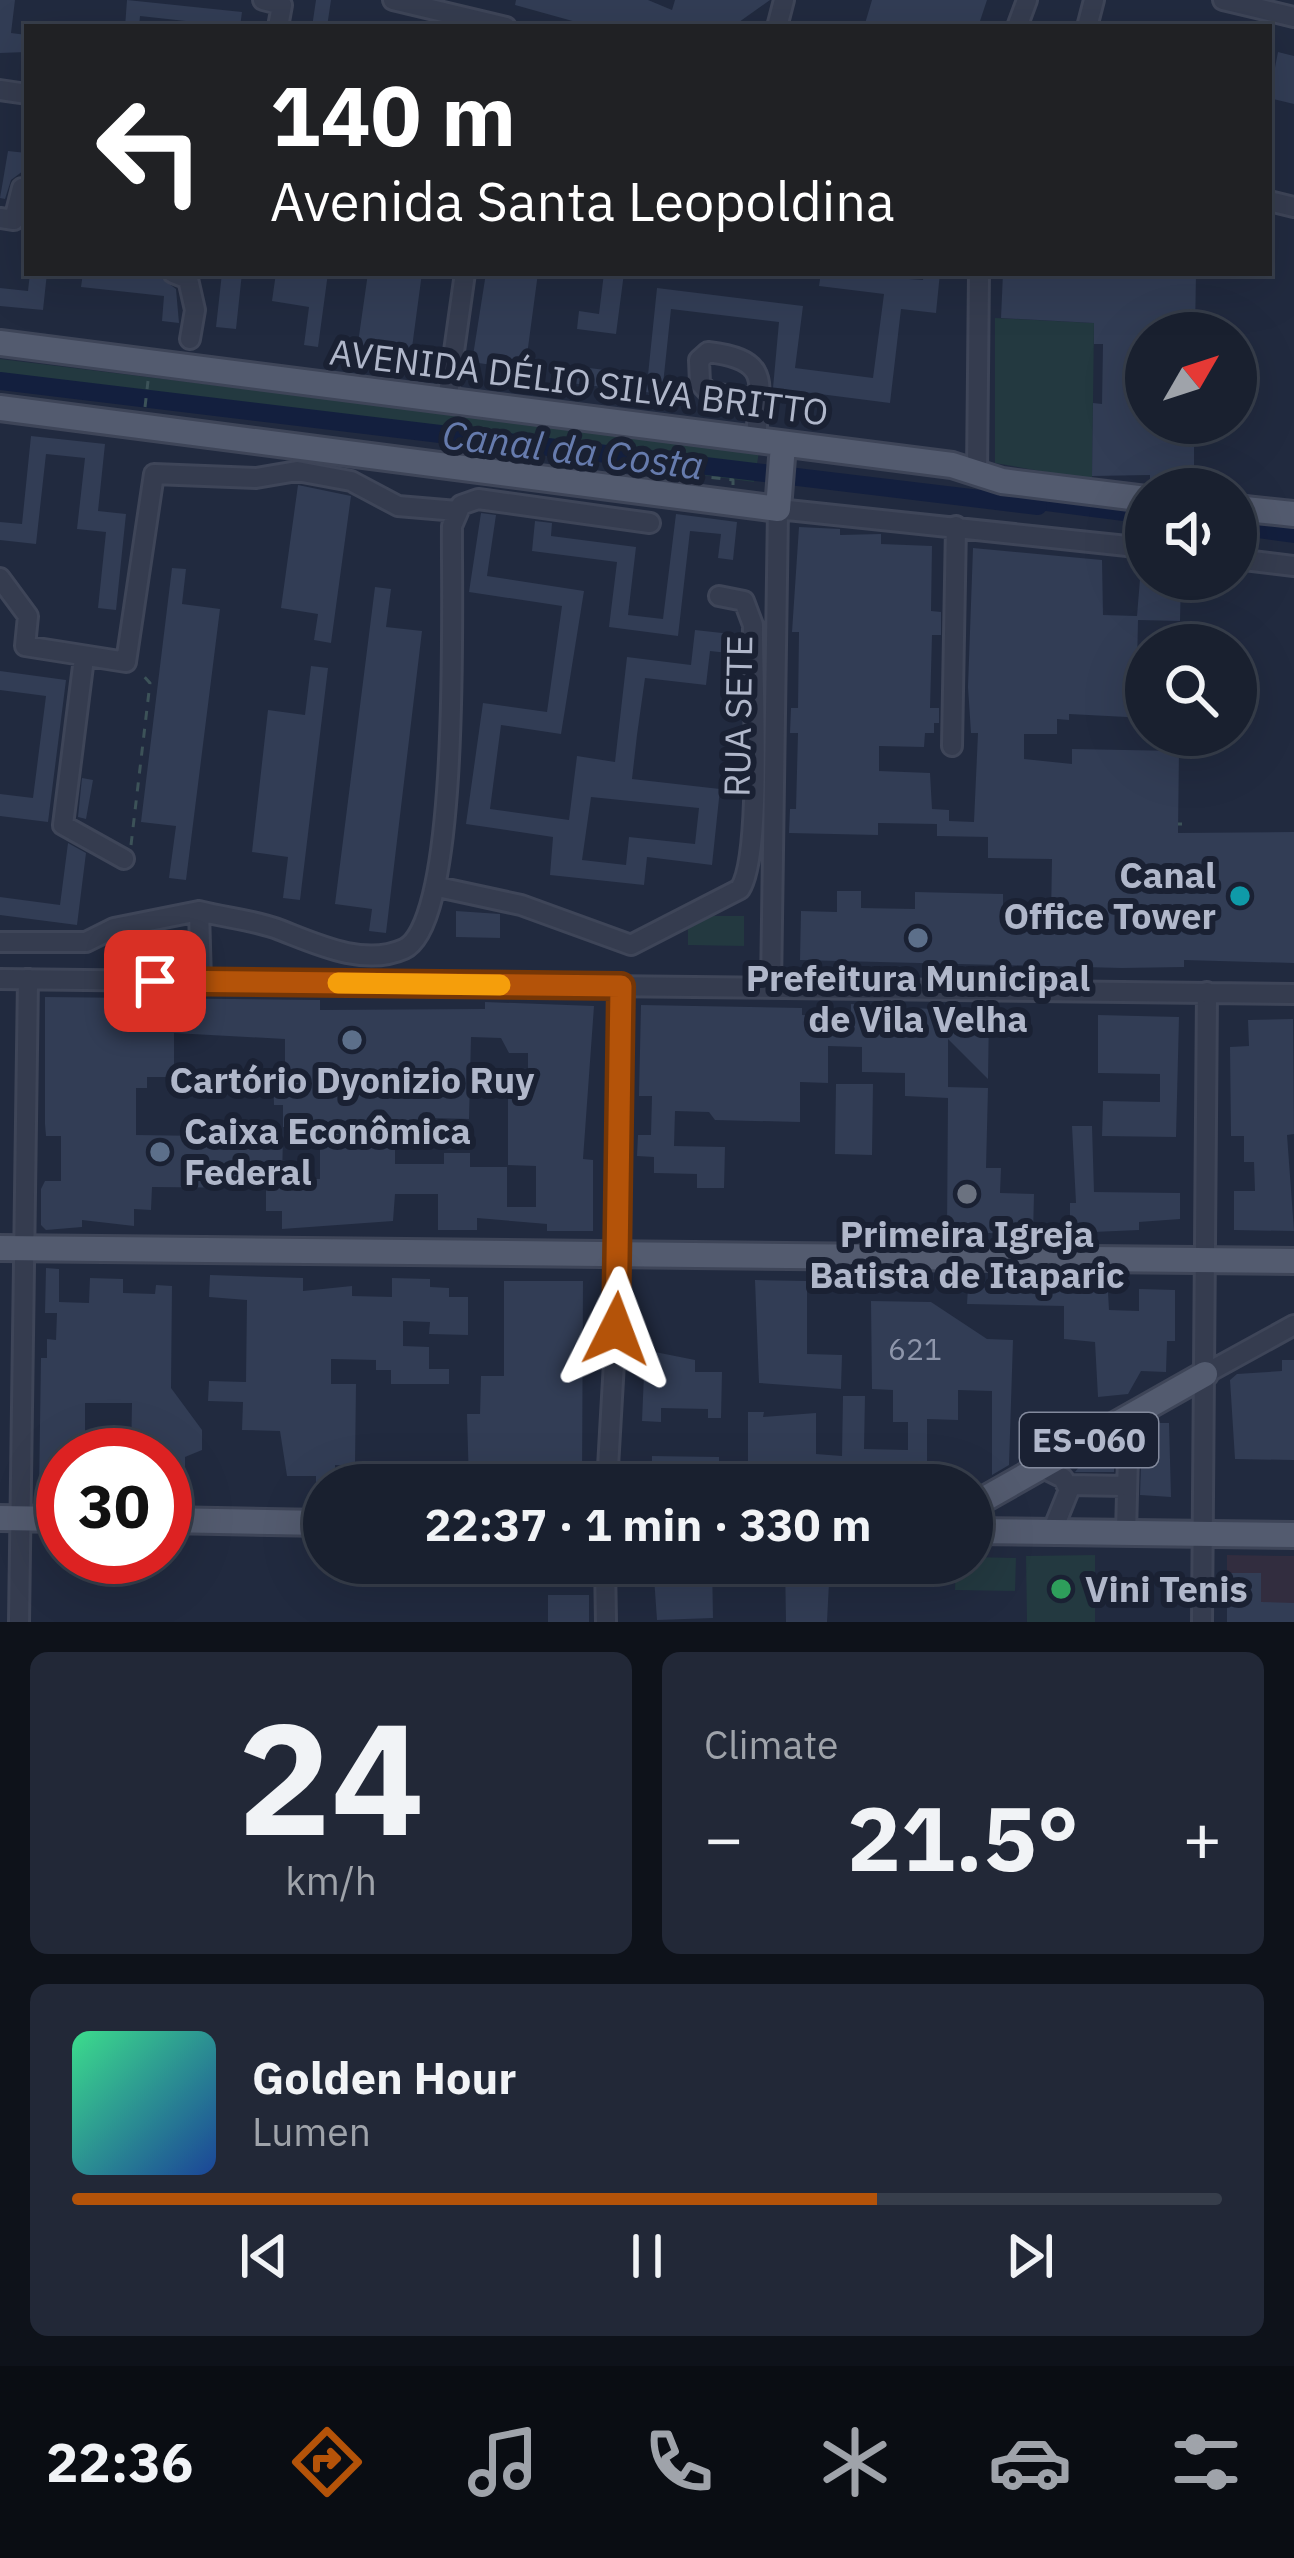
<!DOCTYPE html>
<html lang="en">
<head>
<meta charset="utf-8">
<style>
  :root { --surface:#19202f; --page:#222837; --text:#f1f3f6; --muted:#9fa3aa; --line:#373e4b; --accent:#b45309 }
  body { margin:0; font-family:"IBM Plex Sans",sans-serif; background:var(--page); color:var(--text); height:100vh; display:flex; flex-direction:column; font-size:45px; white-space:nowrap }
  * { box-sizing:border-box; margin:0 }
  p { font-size:39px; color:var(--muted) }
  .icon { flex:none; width:66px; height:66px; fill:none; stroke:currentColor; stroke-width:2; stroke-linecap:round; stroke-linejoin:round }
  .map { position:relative; height:1622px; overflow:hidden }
  .panel { display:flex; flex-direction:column; gap:30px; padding:30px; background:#0e121a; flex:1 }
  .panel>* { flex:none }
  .hud { position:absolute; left:24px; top:24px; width:1248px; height:252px; border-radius:0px; box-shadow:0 12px 48px #0002,0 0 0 3px var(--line); background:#202124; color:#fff; overflow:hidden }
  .needle { width:78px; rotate:51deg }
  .fabs { position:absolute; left:1125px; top:312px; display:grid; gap:24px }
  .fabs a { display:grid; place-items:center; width:132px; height:132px; border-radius:50%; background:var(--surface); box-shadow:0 12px 48px #0002,0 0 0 3px var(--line); font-size:60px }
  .speed { position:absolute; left:36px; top:1428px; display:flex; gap:24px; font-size:60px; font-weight:700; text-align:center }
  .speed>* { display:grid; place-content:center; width:156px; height:156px; border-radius:50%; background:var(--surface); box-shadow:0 12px 48px #0002,0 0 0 3px var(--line); line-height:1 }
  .speed .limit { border:18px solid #d22; background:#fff; color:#111 }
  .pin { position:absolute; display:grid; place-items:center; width:102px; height:102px; color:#fff; margin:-51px; border-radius:24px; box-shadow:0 6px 18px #0006 }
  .me { position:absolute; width:132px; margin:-66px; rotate:3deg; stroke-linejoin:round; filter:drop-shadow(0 0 9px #0008) }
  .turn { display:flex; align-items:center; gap:42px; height:252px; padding:0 48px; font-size:54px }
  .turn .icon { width:156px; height:156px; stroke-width:2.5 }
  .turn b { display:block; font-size:84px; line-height:102px }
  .big { font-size:90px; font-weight:800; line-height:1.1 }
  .panel .card { flex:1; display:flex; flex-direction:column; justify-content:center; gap:18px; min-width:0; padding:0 42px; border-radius:18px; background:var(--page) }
  .panel .dial { align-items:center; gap:0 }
  .dial b { font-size:156px; line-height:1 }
  .song { display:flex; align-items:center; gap:36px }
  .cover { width:144px; height:144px; border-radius:18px; background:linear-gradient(135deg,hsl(150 70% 55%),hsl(220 70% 35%)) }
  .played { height:12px; border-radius:6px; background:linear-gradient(90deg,var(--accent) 70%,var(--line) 70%) }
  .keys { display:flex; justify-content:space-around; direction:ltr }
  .heat { display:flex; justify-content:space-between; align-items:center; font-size:66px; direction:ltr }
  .panel .tiles { flex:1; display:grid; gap:30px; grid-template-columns:1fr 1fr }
  .card:last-child { grid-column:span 2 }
  .trip { position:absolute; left:303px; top:1464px; width:690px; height:120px; border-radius:60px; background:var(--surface); box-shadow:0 12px 48px #0002,0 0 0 3px var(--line); font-weight:800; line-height:120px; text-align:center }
  .dock { display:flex; height:192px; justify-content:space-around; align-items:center; background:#0a0d13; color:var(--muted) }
  .dock .icon { width:84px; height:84px }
  .dock .active { color:var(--accent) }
  .dock b { font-size:54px; color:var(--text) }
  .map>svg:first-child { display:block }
  .medical { fill:#322d3f }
  .green { fill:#233940 }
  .water { fill:#131f3e }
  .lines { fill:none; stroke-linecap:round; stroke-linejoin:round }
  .canal { stroke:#131f3e; stroke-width:18 }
  .building { fill:#323d55; fill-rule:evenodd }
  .minor-casing { stroke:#3e4558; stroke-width:24 }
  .major-casing { stroke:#3e4558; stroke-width:30 }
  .path { stroke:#3c5258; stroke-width:3; stroke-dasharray:9 9; stroke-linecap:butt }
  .minor { stroke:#353c4f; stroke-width:18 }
  .major { stroke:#535b6f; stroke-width:24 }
  .route-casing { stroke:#753606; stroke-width:30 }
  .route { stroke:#b45309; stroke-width:21 }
  .slow { stroke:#f59e0b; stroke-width:21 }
  .culture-dot { fill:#0f9aa8; stroke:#1a2133; stroke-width:4.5 }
  .service-dot { fill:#5c6f8a; stroke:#1a2133; stroke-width:4.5 }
  .worship-dot { fill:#6b7280; stroke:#1a2133; stroke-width:4.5 }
  .leisure-dot { fill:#2e9e5b; stroke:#1a2133; stroke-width:4.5 }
  .labels { text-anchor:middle; stroke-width:12; stroke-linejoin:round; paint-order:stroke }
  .number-label { font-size:30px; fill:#8e96ab }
  .shield { fill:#1a2133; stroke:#838a9d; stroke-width:3 }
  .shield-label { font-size:33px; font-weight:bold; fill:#b0b7ca }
  .street-label { font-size:36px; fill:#b0b7ca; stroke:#1a2133 }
  .poi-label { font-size:36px; font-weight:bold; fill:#b0b7ca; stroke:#1a2133 }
  .water-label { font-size:39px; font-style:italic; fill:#667bad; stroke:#1a2133 }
</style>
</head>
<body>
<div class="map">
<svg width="1294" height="1622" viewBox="0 0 1294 1622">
  <rect width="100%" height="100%" fill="#212a3f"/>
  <path class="medical" d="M1227 1555 1294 1556V1622H1227Z"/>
  <path class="green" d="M995 318 1094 323 1092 480 995 463Z
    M0 359 759 452 754 482 0 382Z
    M688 916H744V946L688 945Z
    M1095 1555V1622H1027L1026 1556Z
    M972 1557 1016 1558 1015 1591 955 1590 956 1563H972Z"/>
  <path class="water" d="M1016 496 1146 511V524L1015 507Z
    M1236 521 1294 527V543L1236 535Z"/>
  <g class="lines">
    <path class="canal" d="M0 381 1038 506"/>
  </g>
  <path class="building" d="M0 0H15L11 33 27 35V52L0 53Z
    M127 0 242 12 240 27 140 16 139 27H125Z
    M316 0H331L327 27H312Z
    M516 0H648L672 10 675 0H770L732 27H594L515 5Z
    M872 0H987L978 27H864Z
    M1278 52 1294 56V104L1269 98Z
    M8 151 27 153V168L11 180 5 199 0 198Z
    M30 273H47L43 310 0 306V288L28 291Z
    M83 273 160 277 176 289 179 323 162 321 164 296 81 287Z
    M222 273H242L236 329 216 327Z
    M276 273H328L318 347 304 345 309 307 272 301Z
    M368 273H422L411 355 357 350Z
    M486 273H538L525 370 472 362Z
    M604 273H624L616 334 577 329 579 311 599 314Z
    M821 273 923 280 924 273H940L936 313 901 309 890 403 773 388 779 322 671 309 662 394 570 383 572 366 648 375 657 288 803 306 795 368 873 378 884 294 819 286Z
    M1003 273H1196L1195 333H1146V423H1194V489L1158 488 1150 483V475L1092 476 1093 403 1102 404 1103 344H1094V323L1001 318Z
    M31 436 105 444 98 511 126 514 116 610 98 608 106 532 77 529 85 458 46 454 36 544 0 540V522L22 524Z
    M298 485 351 496 331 643 314 640 318 614 281 608Z
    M481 513 496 515 487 576 584 591 561 734 501 725 490 809 569 820 577 756 615 762 627 657 691 665 695 630 740 635 737 654 710 651 706 685 645 678 637 735 632 779 720 789 712 865 647 857 644 885 550 875 553 837 466 824 483 703 547 712 562 606 469 592ZM591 797 699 808 695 844 629 837 626 865 582 860Z
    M676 514 737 522 733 560 718 558 721 534 690 531 678 636 609 627 617 562 532 551 535 521 552 523 551 536 636 547 628 615 663 619Z
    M799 527 840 529V535L881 534V544L932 546 931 611 941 612V635H932L930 708H939V723H934V733H925L924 747 879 746V771L930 773 932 809 949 810V821L974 822 978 733H971L968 687 973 548 1102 560 1103 615 1137 616 1140 579H1181L1180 621 1138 620 1137 668 1146 671V718L1069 714V720L1057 719V734H1024V759L1072 764V749L1179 751 1178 833 1294 832V963L1184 960V967L1122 968 800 960 801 911 837 912V891H861V908L915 909V892L1003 894V915L1051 916 1052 859 988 858V837L937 836V824L878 823V835L789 833 790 809H796L798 733H790L791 708H798L799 632H792Z
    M172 568 186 569 182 604 220 609 186 880 169 878 176 826 141 822Z
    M375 587 391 589 386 627 422 631 386 933 369 931 372 909 335 904Z
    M311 666 328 668 300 900 283 898 288 857 252 852 268 710 305 715Z
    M0 671 66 680 48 822 0 816V794L33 798 46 696 0 690Z
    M82 778 93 780 86 819 78 817Z
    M68 843 86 853 77 925 0 915V897L60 905Z
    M456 911 500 914V938L456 937Z
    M45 997 320 1000V1010L485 1009V1002L594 1006 583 1159 593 1160V1231H547V1224L477 1218V1230H438V1194H395L393 1221 282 1229V1211H266V1188L152 1187 151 1210 134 1209V1226L82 1220V1227L46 1230 41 1225V1189L45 1181H61V1136H46L45 1124ZM174 1033 285 1039V1074H273L274 1105H283V1127H320V1179H282L283 1137 136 1135V1088H147V1077H174ZM471 1037 501 1038 509 1053H528V1085L508 1086V1165L536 1166V1207H507V1167H470V1153H444V1164H395V1127L429 1128V1118L469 1119Z
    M851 1004 875 1005V1023L913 1024V1008L989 1012 988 1079 948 1039V1094V1087L988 1088 986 1168H1001L1000 1193 1034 1194 1033 1236 947 1230 948 1098 905 1096V1073L862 1072V1047L828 1046V1083L800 1082V1122L715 1120 709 1112 675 1111 674 1146 725 1147 724 1188H697V1174L654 1173V1157L637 1156 638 1135H651L652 1096H639L641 1005 802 1008V1015L838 1016V1010L851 1011Z
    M1098 1015 1179 1017 1176 1137 1102 1136 1103 1101 1160 1102V1074L1098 1073Z
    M1293 1019 1294 1134 1287 1135 1294 1231 1234 1230V1191H1255L1254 1162H1244V1136H1231L1230 1047 1249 1046 1248 1020Z
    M836 1084H873L872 1155 835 1154Z
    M1072 1126H1092L1094 1192 1180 1193V1219L1139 1222V1230L1070 1233V1203H1076Z
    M46 1268 59 1269V1302L89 1303 90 1278 123 1279V1293L155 1294 156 1285 172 1286 171 1388 202 1430V1450L185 1457V1483H165V1455H131L132 1403H85V1455H63V1491H39L41 1358H47V1339L56 1340 57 1313H45Z
    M210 1275 303 1278V1291L352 1286V1296L392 1297V1278L430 1279V1287L449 1288V1297H468V1335L429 1334 430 1322 403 1321V1346L429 1347V1369H449V1384H391V1370H376V1360L331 1359V1384H356L355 1466 335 1465V1485H316V1476H287L280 1431 242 1430 243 1402 208 1401 209 1381 246 1382 247 1300 209 1297Z
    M755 1280 807 1281V1354L842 1355 841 1389 759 1383Z
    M504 1281H583L582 1485H469L467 1414H480L481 1376H504Z
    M968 1287 1108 1292 1109 1310 1139 1311V1289L1175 1290V1341H1167L1166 1372 1141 1371 1128 1394 1098 1397 1095 1342 1064 1339V1306L967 1304Z
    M871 1301 931 1302 987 1339 1013 1340 1009 1465 992 1475V1391L958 1390V1420L927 1419V1463L950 1464V1485H795V1480L768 1479V1485L748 1484V1412H764L763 1417 816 1413V1454L842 1456 843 1396H865L864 1449 908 1450V1422H893V1390L872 1389Z
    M645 1350 695 1360V1372H722L721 1418H708V1409L661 1408V1422L642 1421Z
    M1282 1360H1294V1460L1235 1459 1230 1380 1237 1374 1282 1371Z
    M1152 1423H1169L1171 1497 1140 1495 1142 1436H1151Z
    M652 1456 719 1457V1485H652Z
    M1084 1461 1114 1462V1472H1075Z
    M653 1563H712L713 1618 657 1620Z
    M785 1563H830L827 1622H786Z
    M1227 1573H1261V1602L1294 1603V1622H1227Z
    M548 1595H589V1622H548Z"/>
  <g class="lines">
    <defs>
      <path id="minor" d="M263 0 282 5 278 27
        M393 0 506 27
        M1223 0 1294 17
        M777 27 784 0
        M1017 27 1027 0
        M1087 27 1094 0
        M0 90 27 94
        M1269 201 1294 207
        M0 218 14 220 22 188 27 189
        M173 273 188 279 195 310 190 339
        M447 401 465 273
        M756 439C759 383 774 360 708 352L699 360 700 383 709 393 758 399
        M977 474 979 273
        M1236 559 1294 566
        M0 578 28 616 25 646 126 662 154 474 256 478 297 471 351 481 398 506 457 511
        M84 658 63 825 124 859
        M952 746 956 526
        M438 887 521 905 631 945 740 889C763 853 752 677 753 625L744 601 719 596
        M0 942H86L114 928 199 911
        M0 979 1294 994
        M201 981 199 911C226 918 255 920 280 930 316 944 364 967 404 949 462 923 451 593 452 526L461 505 478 499 650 523
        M771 988 778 509 1146 548
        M1205 1374 1294 1325
        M1041 1467 1063 1478 1069 1490 1052 1532
        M607 1485 620 1257 621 986
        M1068 1485 1127 1486
        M1126 1533 1129 1417
        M605 1563 606 1622
        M19 1622 28 979
        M1202 1622 1207 992"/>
      <path id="major" d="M0 343 952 465 1002 481 1146 499
        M0 408 778 509 783 445
        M1236 508 1294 514
        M0 1248 1294 1261
        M972 1506 1205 1374
        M0 1518 63 1519
        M165 1520 324 1523
        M972 1531 1294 1535"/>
    </defs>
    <use href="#minor" class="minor-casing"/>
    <use href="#major" class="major-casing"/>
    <path class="path" d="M145 407 148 381
      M457 448 460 421
      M640 469 733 480V485
      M1178 824H1182
      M131 845 150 683 141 673"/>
    <use href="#minor" class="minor"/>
    <use href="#major" class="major"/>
  </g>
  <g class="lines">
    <defs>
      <path id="route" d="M155 981 621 986 616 1329"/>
    </defs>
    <use href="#route" class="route-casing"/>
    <use href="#route" class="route"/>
    <path class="slow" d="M338 983 500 985"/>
  </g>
  <circle class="culture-dot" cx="1240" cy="896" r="12"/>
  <g class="service-dot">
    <circle cx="918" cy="938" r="12"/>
    <circle cx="352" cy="1040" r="12"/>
    <circle cx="160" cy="1152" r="12"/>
  </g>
  <circle class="worship-dot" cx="967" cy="1194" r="12"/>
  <circle class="leisure-dot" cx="1061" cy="1589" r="12"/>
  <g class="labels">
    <g class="number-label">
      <text x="915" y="1360">621</text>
    </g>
    <rect class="shield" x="1020" y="1413" width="138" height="54" rx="9"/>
    <g class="shield-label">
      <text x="1089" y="1452">ES-060</text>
    </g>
    <g class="street-label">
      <text transform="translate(579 382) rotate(7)" y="13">AVENIDA DÉLIO SILVA BRITTO</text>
      <text transform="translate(738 716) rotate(-89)" y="13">RUA SETE</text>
    </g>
    <g class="poi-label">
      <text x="1216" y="888" text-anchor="end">Canal<tspan x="1216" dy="41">Office Tower</tspan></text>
      <text x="918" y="991">Prefeitura Municipal<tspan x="918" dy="41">de Vila Velha</tspan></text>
      <text x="352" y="1093">Cartório Dyonizio Ruy</text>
      <text x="184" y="1144" text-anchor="start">Caixa Econômica<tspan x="184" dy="41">Federal</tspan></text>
      <text x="967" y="1247">Primeira Igreja<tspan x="967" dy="41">Batista de Itaparic</tspan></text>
      <text x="1085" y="1602" text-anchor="start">Vini Tenis</text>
    </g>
    <g class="water-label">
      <text transform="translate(573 450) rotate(7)" y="14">Canal da Costa</text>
    </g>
  </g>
</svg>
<div class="fabs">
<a><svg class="needle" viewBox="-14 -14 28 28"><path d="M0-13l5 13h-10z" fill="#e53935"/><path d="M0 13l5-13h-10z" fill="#9fa3aa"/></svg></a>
<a><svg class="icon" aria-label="sound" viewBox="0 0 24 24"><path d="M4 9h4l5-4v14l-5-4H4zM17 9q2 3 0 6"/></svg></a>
<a><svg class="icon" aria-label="search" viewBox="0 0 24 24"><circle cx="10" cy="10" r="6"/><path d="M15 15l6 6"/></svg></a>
</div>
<div class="speed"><div class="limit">30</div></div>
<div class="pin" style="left:155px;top:981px;background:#d93025"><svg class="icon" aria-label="arrive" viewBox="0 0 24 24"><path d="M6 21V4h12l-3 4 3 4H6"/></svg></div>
<svg class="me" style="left:616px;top:1329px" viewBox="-20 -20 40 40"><path d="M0-17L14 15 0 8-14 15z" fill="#b45309" stroke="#fff" stroke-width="4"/></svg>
<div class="trip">22:37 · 1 min · 330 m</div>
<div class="hud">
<div class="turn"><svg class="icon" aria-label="left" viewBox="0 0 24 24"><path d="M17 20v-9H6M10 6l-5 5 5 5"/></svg><div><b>140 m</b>Avenida Santa Leopoldina</div></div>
</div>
</div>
<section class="panel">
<div class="tiles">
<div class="card dial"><b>24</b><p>km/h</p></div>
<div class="card"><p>Climate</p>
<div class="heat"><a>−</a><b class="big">21.5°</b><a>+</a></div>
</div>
<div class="card">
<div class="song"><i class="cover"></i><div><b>Golden Hour</b><p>Lumen</p></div></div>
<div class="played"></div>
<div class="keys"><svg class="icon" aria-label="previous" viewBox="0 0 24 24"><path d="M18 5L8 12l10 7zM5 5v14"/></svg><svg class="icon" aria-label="pause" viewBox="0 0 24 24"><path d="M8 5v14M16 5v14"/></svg><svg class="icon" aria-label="next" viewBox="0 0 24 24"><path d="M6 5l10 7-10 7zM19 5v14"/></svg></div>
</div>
</div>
</section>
<nav class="dock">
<b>22:36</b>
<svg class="icon active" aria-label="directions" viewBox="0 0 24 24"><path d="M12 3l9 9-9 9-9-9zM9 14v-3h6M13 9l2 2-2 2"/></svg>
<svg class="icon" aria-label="music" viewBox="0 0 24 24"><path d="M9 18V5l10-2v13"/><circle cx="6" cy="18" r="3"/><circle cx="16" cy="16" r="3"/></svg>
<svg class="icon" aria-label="phone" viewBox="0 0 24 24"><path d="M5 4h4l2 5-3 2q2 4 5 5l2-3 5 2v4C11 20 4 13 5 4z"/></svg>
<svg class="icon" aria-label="climate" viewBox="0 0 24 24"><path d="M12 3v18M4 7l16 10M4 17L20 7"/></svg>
<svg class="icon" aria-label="car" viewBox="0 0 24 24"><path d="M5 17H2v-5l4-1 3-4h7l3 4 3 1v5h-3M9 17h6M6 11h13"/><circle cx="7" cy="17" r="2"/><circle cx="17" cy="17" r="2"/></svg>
<svg class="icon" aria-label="filters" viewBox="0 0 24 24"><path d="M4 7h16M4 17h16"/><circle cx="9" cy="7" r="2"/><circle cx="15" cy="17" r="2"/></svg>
</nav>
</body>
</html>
